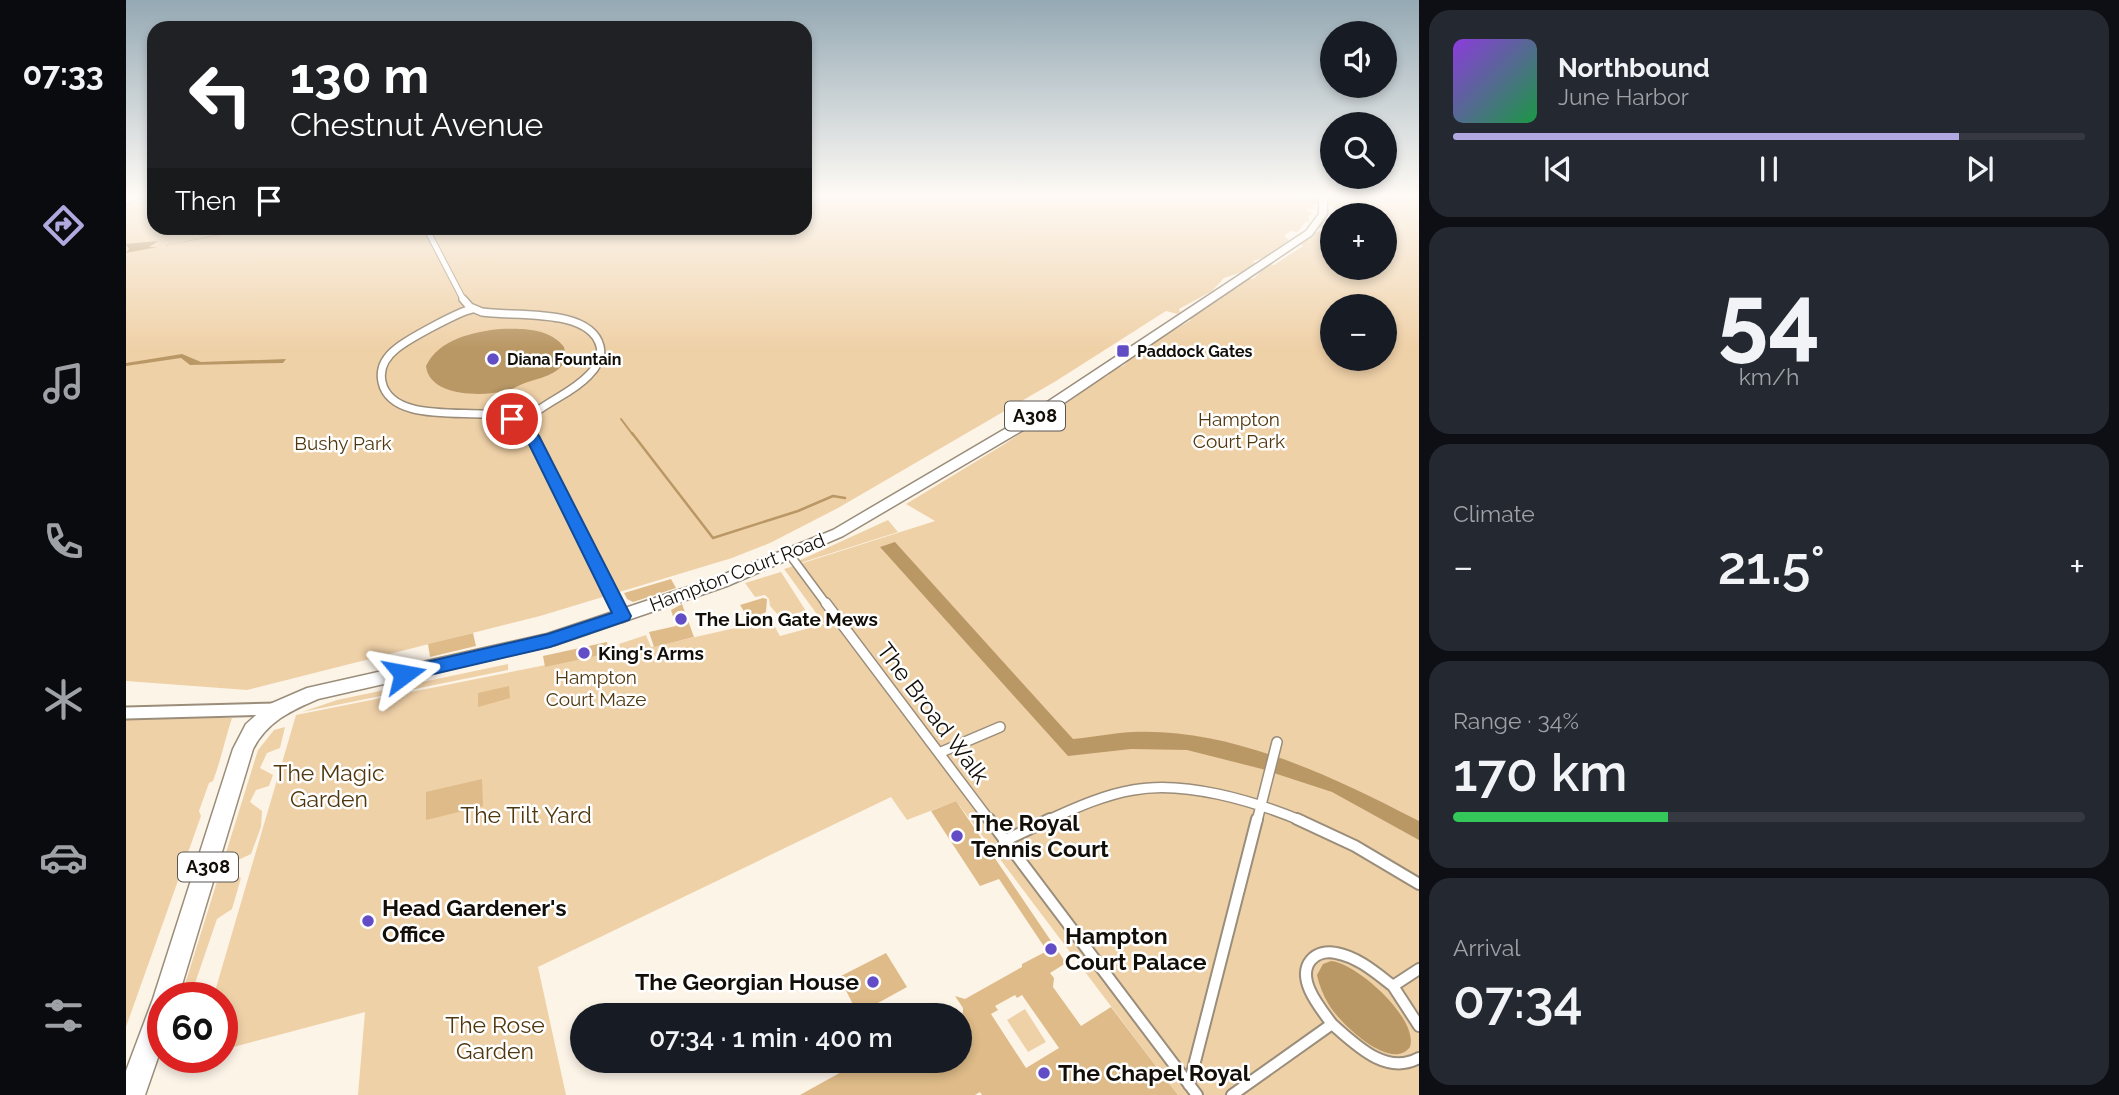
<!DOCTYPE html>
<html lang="en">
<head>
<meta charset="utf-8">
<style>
  :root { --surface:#171b24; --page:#242831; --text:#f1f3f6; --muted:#9ea1a6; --line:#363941; --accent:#b1a8e0 }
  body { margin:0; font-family:Raleway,sans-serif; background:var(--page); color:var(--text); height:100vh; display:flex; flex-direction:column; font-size:26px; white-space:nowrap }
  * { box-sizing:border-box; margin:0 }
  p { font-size:23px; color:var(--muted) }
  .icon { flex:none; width:38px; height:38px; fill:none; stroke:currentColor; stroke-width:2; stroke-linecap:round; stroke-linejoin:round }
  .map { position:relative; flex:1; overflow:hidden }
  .panel { display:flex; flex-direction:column; gap:10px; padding:10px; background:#0d0f14; width:700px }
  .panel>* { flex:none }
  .top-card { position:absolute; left:21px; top:21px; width:665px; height:214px; border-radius:21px; box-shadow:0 4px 10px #0003; background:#202124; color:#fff; overflow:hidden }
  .tools { position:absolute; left:1194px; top:21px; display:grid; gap:14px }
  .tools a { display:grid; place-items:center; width:77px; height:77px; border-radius:50%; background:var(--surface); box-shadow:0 4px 10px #0003; font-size:35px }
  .speed { position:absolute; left:21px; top:982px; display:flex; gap:14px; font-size:35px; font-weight:700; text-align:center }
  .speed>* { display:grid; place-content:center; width:91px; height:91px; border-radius:50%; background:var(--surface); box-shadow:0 4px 10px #0003; line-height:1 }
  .speed .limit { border:10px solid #d22; background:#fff; color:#111 }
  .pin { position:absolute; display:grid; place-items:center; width:60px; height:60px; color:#fff; margin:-30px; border:4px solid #fff; border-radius:50%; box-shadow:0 2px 7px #0007 }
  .me { position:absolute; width:77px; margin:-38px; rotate:77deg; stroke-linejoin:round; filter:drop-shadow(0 0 5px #0008) }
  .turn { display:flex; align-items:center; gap:24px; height:147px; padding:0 28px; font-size:32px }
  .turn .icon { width:91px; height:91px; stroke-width:2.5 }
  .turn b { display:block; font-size:49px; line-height:60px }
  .then { display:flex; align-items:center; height:66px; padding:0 28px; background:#0003; gap:14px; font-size:26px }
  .big { font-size:52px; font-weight:600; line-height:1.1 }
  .panel .card { flex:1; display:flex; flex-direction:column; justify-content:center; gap:10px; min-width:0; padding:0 24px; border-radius:21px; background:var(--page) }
  .panel .dial { align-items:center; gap:0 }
  .dial b { font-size:91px; line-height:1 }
  .song { display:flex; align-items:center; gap:21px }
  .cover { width:84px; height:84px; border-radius:10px; background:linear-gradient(135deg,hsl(270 70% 55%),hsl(140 70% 35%)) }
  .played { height:7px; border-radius:4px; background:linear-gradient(90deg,var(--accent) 80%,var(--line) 80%) }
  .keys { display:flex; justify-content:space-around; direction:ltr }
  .heat { display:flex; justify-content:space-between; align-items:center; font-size:38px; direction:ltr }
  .charge { height:10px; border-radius:5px; background:linear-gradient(90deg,#34c759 34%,var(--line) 0) }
  .trip { position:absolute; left:444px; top:1003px; width:402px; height:70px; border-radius:35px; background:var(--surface); box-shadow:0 4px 10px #0003; font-weight:600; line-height:70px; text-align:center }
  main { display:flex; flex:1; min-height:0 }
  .tabs { display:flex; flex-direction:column; width:126px; justify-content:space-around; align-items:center; background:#090b0e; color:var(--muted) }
  .tabs .icon { width:49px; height:49px }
  .tabs .active { color:var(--accent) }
  .tabs b { font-size:32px; color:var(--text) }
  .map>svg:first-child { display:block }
  .green { fill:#efd1a8; fill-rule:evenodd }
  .water { fill:#ba9866 }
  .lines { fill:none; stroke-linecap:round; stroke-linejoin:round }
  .stream-far1 { stroke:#ba9866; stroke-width:2 }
  .stream { stroke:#ba9866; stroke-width:2.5 }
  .building { fill:#debb88; fill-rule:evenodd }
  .pedestrian-far2-casing { stroke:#9a8d7a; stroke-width:10 }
  .pedestrian-far1-casing { stroke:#9a8d7a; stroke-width:12 }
  .pedestrian-casing { stroke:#9a8d7a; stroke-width:14 }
  .minor-far3-casing { stroke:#9a8d7a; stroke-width:7 }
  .minor-far2-casing { stroke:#9a8d7a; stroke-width:10 }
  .minor-far1-casing { stroke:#9a8d7a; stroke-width:12 }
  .minor-casing { stroke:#9a8d7a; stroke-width:15 }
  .primary-casing { stroke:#9a8d7a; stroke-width:3 }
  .pedestrian-far2 { stroke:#fff; stroke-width:7 }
  .pedestrian-far1 { stroke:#fff; stroke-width:9 }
  .pedestrian { stroke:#fff; stroke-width:10 }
  .minor-far3 { stroke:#fff; stroke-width:5 }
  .minor-far2 { stroke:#fff; stroke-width:7 }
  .minor-far1 { stroke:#fff; stroke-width:9 }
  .minor { stroke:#fff; stroke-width:11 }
  .primary { fill:#fff; fill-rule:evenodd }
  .route { fill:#1a73e8; stroke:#114b97; stroke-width:2 }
  .poi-dot { fill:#624dc6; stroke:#fff; stroke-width:2.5 }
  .labels { text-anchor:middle; stroke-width:5; stroke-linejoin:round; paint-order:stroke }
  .far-poi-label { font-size:16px; font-weight:bold; fill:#130e08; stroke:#fff; text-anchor:start }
  .shield { fill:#fff; stroke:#5a5652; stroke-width:2 }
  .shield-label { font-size:18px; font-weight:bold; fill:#130e08 }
  .park-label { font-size:19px; fill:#50370e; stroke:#fff }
  .street-label { font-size:19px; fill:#130e08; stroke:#fff }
  .poi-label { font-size:19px; font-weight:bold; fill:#130e08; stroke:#fff; text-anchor:start }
  .near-street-label { font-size:23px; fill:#130e08; stroke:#fff }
  .near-park-label { font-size:23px; fill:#50370e; stroke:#fff }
  .near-poi-label { font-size:23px; font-weight:bold; fill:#130e08; stroke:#fff; text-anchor:start }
</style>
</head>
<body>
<main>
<nav class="tabs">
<b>07:33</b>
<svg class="icon active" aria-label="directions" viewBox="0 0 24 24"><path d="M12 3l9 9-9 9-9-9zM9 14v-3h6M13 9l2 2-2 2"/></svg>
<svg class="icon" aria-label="music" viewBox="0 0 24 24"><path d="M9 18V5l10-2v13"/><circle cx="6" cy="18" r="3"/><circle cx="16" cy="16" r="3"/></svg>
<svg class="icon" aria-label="phone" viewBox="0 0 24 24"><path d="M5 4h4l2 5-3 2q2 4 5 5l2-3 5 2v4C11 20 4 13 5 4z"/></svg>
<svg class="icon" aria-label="climate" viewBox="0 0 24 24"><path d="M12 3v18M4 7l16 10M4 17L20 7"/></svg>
<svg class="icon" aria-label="car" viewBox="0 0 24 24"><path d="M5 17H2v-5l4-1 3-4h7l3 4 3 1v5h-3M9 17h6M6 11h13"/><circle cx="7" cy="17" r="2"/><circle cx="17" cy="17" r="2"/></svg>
<svg class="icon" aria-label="filters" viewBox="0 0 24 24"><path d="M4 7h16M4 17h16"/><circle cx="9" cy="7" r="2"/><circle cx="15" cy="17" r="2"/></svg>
</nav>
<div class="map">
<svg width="1293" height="1095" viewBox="0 0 1293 1095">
  <rect width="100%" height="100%" fill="#fdf4e8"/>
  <path class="green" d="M0 195H28V228H679V195H1176L1177 199H1182V195H1190L1192 204 1186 205 1190 209H1179L1187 214 1182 216 1184 221 1179 222 1172 232 1165 231 1158 236 1163 240 1139 257 1127 261 1129 263 1116 272 1098 278 1086 291 1053 309 1054 312 1052 314 1040 311 930 381 712 508 644 543 606 558 414 616 121 690 0 681Z
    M1203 195H1293V1095H1052L830 801 781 820 765 797 412 967 440 1095H232L239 1012 96 1050V998H87L170 715 495 650 493 644 520 635 525 647 645 620 654 636 698 624 658 569 809 521 780 504 877 445 951 396 949 394 983 375 982 370 997 366 1012 351 1065 320 1063 319 1073 309H1081L1078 306 1084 301 1094 300 1090 297 1098 291 1106 292 1102 290 1113 287 1110 283 1119 278 1127 279 1143 264 1148 265 1177 246 1172 243 1187 236 1185 234 1201 229 1194 227 1199 218 1206 220V268H1258V215L1205 217 1203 211 1208 212V207L1203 205 1202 199H1208V197ZM1206 306H1258V359H1206Z
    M762 520 772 532 671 564 670 562Z
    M655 572 680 611 654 617 644 606 643 599 639 595 629 597 619 583Z
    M382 664V670L176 712 211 700Z
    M0 717 106 718C99 739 95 760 87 781L83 783 73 811 75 816 0 1027Z
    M159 727 154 748 141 753 134 768 147 775 143 786 130 790 124 802 136 811 135 827 125 854 108 862 104 872 115 878 106 909 91 919 65 995 70 997H55L132 750 148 730Z
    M899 1009 920 1042 902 1052 881 1020Z"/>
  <path class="water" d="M124 228H131L0 253 3 249 0 244 32 241 23 247H32Z
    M374 329C396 328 424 328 438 347 445 373 416 377 399 383 392 385 387 390 379 391 354 397 303 396 300 366 313 339 347 332 374 329Z
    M56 354 75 362 160 359 157 363 64 365 55 358 0 366V363Z
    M769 542 947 739C967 737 987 733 1006 732 1102 727 1204 775 1287 818L1293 821V840L1206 792 1136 769 1061 750 1005 749 942 756 754 547Z
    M1205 961C1231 963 1293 1019 1284 1047 1265 1073 1213 1022 1203 1005 1197 995 1193 985 1191 975L1197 964Z"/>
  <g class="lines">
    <path class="stream-far1" d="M495 419 507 435"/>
    <path class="stream" d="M506 433 587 538 672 511 707 496 719 498"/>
  </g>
  <path class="building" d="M545 579 550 588 507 602 501 599 498 593Z
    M637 598 641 599 640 612 630 618 623 619 614 605Z
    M556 604 568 637 528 647 523 632 550 626 545 610Z
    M347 633 350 646 304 657 302 644Z
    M481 642 483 653 419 667 417 656Z
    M383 686 384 698 352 707V693Z
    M356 779 357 806 300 820V792Z
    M830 801 940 963 924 973 928 978 927 987 955 1026 985 1007 1052 1095H856L854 1092 849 1095H674L735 1061 835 1060 837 1008 829 996 839 999 896 967V964L921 951 873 879 854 886 805 811ZM889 995 891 998 896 995 933 1048 900 1068 865 1014 872 1010 869 1006Z
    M760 953 781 987 732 1014 713 977Z"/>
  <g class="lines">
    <defs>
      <path id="pedestrian-far2" d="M664 555 701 605"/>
      <path id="pedestrian-far1" d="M700 603 864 821
        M813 753 874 727
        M920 821C947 809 977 795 1007 790 1058 780 1128 801 1176 821
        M1131 821 1151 742"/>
      <path id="pedestrian" d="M863 819 1071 1095
        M1171 819 1229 846 1293 884
        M878 841 924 819
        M1267 986 1293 1026
        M1206 1024C1230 1045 1260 1076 1293 1058
        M1063 1085 1131 819
        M1106 1095 1206 1024C1195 1009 1169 979 1185 960 1191 953 1201 951 1210 953 1232 957 1250 973 1267 986L1293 969"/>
      <path id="minor-far3" d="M0 201 10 195
        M300 228 338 301"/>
      <path id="minor-far2" d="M337 299 344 307 356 312C386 317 464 307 474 346 477 358 471 367 463 375 448 391 427 399 410 412L406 435
        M346 309C332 312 282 339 270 349 260 357 253 368 256 382 265 424 343 409 373 416 387 419 395 424 405 435"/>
      <path id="minor-far1" d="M403 433 490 605
        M406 436 407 433"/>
      <path id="minor" d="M489 603 496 616
        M0 713 150 709"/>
      <path id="primary" d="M1193 195H1201V214L1186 235 904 426 717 536 601 586 429 645 192 699C164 711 141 722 127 749L52 998H37V1043L19 1095H0V1071L27 999 107 749 120 724 129 716 144 704 181 688 421 634 589 578 707 530 894 420 1180 231 1193 214Z"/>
    </defs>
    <use href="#pedestrian-far2" class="pedestrian-far2-casing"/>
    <use href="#pedestrian-far1" class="pedestrian-far1-casing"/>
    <use href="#pedestrian" class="pedestrian-casing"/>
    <use href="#minor-far3" class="minor-far3-casing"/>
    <use href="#minor-far2" class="minor-far2-casing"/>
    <use href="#minor-far1" class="minor-far1-casing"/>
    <use href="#minor" class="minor-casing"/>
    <use href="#primary" class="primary-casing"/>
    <use href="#pedestrian-far2" class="pedestrian-far2"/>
    <use href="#pedestrian-far1" class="pedestrian-far1"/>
    <use href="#pedestrian" class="pedestrian"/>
    <use href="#minor-far3" class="minor-far3"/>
    <use href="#minor-far2" class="minor-far2"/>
    <use href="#minor-far1" class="minor-far1"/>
    <use href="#minor" class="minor"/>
    <use href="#primary" class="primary"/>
  </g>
  <linearGradient id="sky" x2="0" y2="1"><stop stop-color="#95a9b4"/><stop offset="0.56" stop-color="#fefaf5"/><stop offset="1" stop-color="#fefaf5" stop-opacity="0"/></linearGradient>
  <rect width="1293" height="348" fill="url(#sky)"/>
  <path class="route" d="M386 415 413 436 505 616 503 620 424 647 278 681 271 679 268 674 271 669 278 667 422 634 486 613 400 438 380 419Z"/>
  <g class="poi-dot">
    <rect x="990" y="344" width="14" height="14" rx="3.5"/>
    <circle cx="367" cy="359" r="7"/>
    <circle cx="555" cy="619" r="7"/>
    <circle cx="458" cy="653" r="7"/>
    <circle cx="831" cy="836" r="7"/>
    <circle cx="242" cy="921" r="7"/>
    <circle cx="925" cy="949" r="7"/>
    <circle cx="747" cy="982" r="7"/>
    <circle cx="918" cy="1073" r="7"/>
  </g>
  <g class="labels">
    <g class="far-poi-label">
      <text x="1011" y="357">Paddock Gates</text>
      <text x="381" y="365">Diana Fountain</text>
    </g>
    <g class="shield">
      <rect x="879" y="401.5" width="60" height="29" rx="5"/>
      <rect x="52" y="852.5" width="60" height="29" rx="5"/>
    </g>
    <g class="shield-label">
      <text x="909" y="422">A308</text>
      <text x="82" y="873">A308</text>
    </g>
    <g class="park-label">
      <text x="1113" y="426">Hampton<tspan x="1113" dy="22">Court Park</tspan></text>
      <text x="217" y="450">Bushy Park</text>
      <text x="470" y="684">Hampton<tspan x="470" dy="22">Court Maze</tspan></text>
    </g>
    <g class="street-label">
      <text transform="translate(611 572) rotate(-21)" y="7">Hampton Court Road</text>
    </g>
    <g class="poi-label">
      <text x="569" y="626">The Lion Gate Mews</text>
      <text x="472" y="660">King's Arms</text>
    </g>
    <g class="near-street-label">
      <text transform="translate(807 713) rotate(53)" y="8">The Broad Walk</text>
    </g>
    <g class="near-park-label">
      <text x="203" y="781">The Magic<tspan x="203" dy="26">Garden</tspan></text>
      <text x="400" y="823">The Tilt Yard</text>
      <text x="369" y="1033">The Rose<tspan x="369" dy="26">Garden</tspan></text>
    </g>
    <g class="near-poi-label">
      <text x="845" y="831">The Royal<tspan x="845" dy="26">Tennis Court</tspan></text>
      <text x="256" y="916">Head Gardener's<tspan x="256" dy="26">Office</tspan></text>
      <text x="939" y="944">Hampton<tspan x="939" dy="26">Court Palace</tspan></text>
      <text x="733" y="990" text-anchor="end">The Georgian House</text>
      <text x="932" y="1081">The Chapel Royal</text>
    </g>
  </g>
</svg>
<div class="tools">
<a><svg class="icon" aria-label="sound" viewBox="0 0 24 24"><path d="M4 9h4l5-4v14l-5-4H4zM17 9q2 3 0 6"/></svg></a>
<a><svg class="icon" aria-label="search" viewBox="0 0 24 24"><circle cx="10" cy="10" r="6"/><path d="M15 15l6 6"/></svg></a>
<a>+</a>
<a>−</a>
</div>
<div class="speed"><div class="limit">60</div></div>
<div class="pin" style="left:386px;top:419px;background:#d93025"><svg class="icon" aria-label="arrive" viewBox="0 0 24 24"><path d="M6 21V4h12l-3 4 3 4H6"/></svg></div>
<svg class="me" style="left:278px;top:674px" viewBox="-20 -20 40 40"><path d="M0-17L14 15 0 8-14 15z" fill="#1a73e8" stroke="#fff" stroke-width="4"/></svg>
<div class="trip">07:34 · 1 min · 400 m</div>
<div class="top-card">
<div class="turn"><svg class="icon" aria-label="left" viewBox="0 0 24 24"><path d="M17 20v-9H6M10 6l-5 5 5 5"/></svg><div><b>130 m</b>Chestnut Avenue</div></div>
<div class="then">Then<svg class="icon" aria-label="arrive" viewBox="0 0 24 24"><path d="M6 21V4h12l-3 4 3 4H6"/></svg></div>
</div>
</div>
<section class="panel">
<div class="card">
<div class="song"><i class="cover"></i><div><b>Northbound</b><p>June Harbor</p></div></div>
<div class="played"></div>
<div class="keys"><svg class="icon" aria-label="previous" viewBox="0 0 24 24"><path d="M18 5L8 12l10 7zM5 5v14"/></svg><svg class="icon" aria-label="pause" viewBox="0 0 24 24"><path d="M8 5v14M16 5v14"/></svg><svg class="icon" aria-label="next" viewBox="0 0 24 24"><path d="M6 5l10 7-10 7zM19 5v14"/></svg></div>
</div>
<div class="card dial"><b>54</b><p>km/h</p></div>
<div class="card"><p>Climate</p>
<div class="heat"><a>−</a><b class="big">21.5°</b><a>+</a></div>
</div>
<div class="card"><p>Range · 34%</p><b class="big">170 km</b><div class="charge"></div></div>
<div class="card"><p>Arrival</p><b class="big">07:34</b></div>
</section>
</main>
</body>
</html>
